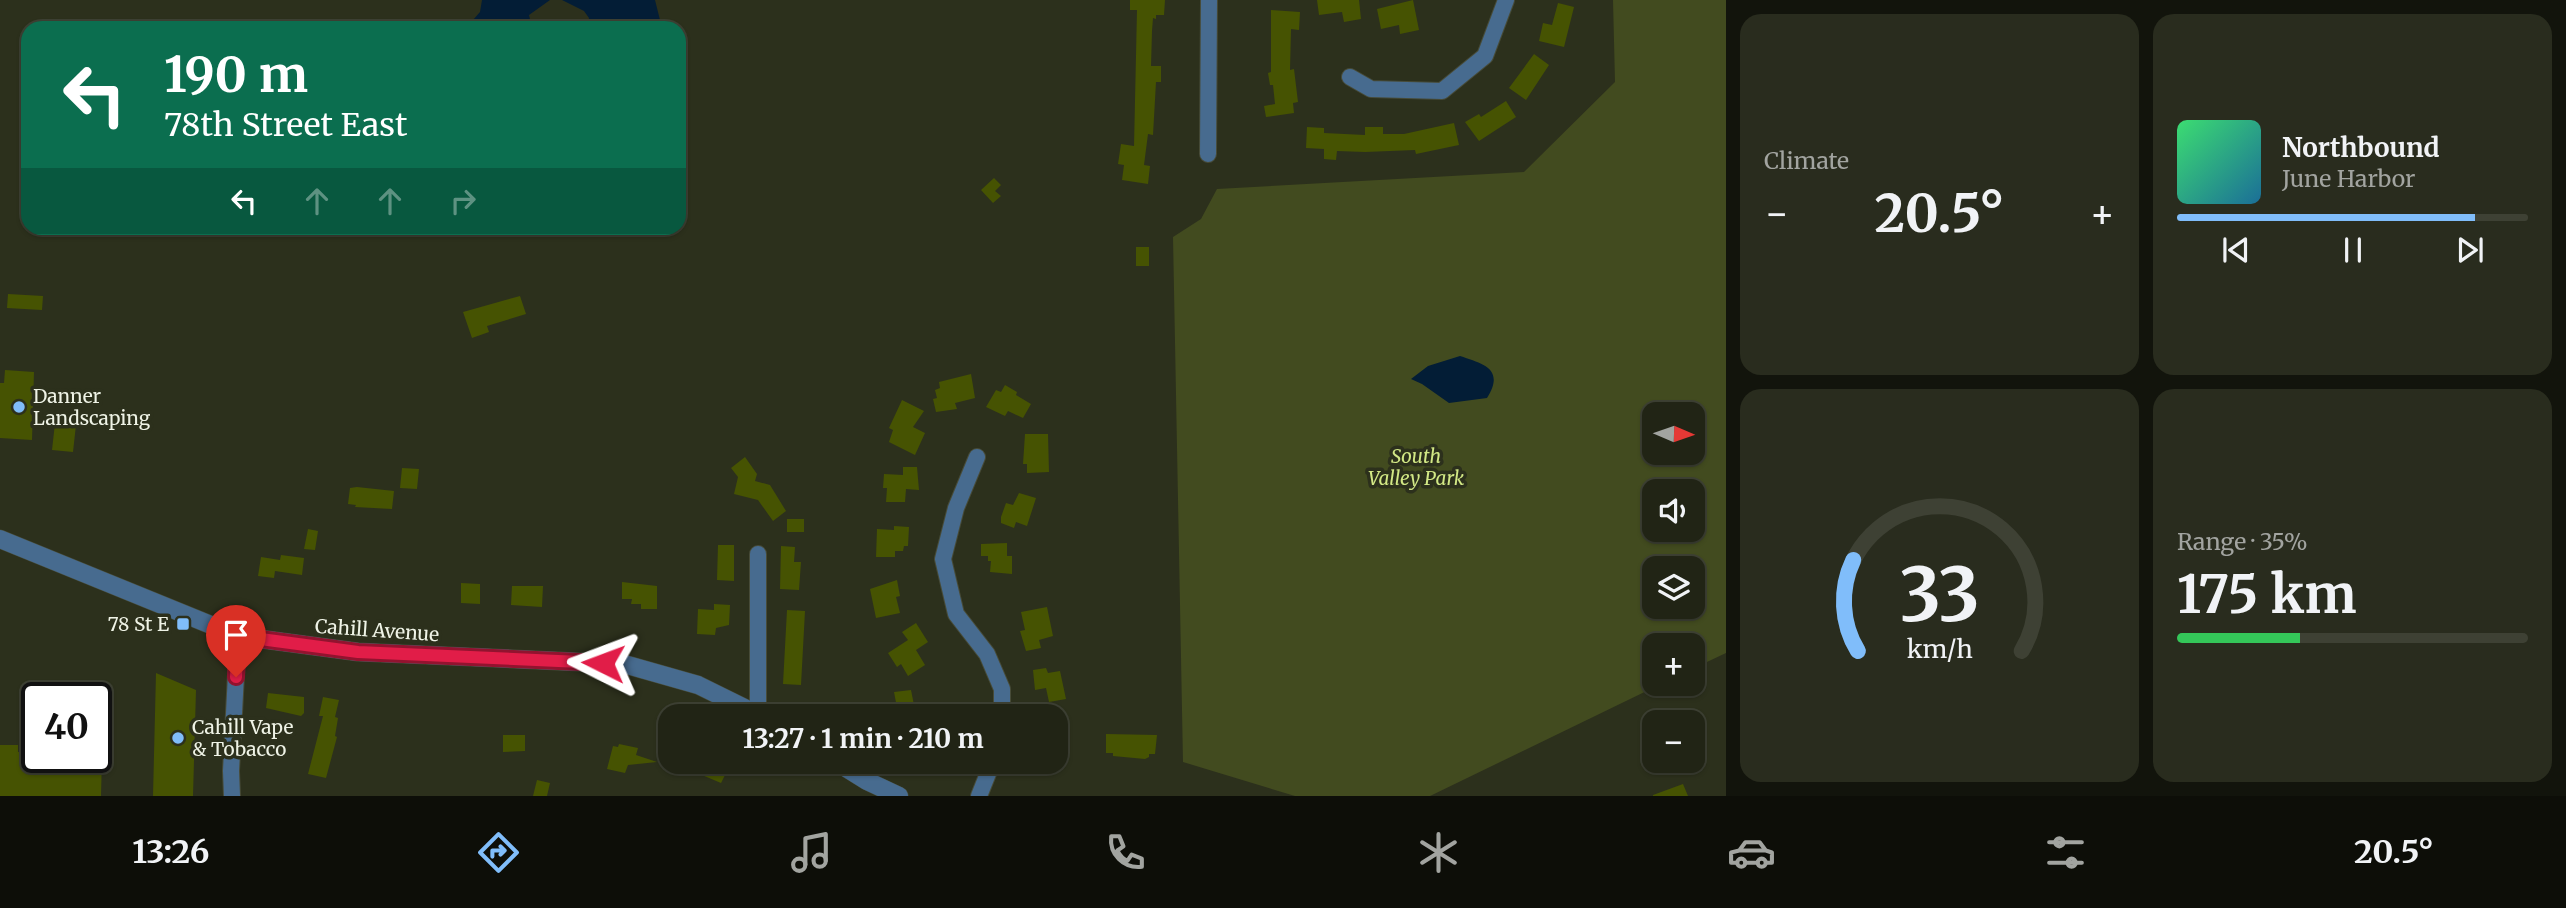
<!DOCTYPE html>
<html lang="en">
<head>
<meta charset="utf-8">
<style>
  :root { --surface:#212415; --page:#292c1e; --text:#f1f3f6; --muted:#a2a4a0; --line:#3e4134; --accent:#80bdfa }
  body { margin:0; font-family:Merriweather,serif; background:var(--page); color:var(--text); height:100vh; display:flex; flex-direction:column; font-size:26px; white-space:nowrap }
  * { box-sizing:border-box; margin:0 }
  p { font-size:23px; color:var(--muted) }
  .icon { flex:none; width:38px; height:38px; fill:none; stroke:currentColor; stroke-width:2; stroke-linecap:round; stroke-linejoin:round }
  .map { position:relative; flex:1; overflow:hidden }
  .drawer { display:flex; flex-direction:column; gap:14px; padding:14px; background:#12140c; width:840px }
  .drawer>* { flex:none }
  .top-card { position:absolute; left:21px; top:21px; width:665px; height:214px; border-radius:21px; box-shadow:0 2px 5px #0004,0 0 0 2px var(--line); background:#0b6e4f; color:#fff; overflow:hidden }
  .needle { width:46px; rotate:92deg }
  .fabs { position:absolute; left:1642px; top:402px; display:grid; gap:14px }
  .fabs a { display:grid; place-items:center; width:63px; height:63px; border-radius:14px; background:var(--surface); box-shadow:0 2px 5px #0004,0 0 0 2px var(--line); font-size:35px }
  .speed { position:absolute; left:21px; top:682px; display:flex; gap:14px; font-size:35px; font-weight:700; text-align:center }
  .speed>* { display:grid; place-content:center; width:91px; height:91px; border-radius:50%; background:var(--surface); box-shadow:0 2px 5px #0004,0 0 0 2px var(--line); line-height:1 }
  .speed .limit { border:4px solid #111; border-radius:10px; background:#fff; color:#111 }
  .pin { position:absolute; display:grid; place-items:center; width:60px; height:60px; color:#fff; margin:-72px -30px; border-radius:50% 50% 50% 0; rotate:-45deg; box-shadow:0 0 7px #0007 }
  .pin .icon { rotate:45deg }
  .me { position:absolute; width:77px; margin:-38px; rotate:273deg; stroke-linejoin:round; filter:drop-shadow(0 0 5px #0008) }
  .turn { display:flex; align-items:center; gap:24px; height:147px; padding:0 28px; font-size:32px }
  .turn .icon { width:91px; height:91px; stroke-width:2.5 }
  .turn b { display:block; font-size:49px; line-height:60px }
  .lanes { display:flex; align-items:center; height:66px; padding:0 28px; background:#0003; justify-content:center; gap:35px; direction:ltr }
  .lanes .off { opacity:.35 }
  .big { font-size:52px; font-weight:700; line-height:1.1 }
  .drawer .card { flex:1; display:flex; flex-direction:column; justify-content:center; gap:10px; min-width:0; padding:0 24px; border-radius:21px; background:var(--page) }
  .drawer .dial { align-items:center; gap:0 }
  .dial svg { height:182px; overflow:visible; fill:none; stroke:var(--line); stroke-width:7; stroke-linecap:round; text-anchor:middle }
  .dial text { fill:var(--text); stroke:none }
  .song { display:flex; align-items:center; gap:21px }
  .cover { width:84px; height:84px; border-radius:10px; background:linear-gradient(135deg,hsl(140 70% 55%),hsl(200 70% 35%)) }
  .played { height:7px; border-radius:4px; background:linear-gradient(90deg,var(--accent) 85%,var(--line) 85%) }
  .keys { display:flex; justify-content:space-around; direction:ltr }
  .heat { display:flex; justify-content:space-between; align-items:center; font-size:38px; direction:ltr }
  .charge { height:10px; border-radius:5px; background:linear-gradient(90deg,#34c759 35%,var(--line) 0) }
  .drawer .tiles { flex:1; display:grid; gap:14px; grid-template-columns:repeat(2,1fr) }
  .trip { position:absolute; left:658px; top:704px; width:410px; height:70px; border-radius:21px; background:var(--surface); box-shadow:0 2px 5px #0004,0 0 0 2px var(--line); font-weight:700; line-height:70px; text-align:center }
  .menu { display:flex; height:112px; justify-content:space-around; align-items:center; background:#0d0e08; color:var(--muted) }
  .menu .icon { width:49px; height:49px }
  .menu .selected { color:var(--accent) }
  .menu b { font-size:32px; color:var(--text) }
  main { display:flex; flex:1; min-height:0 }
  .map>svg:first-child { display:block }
  .green { fill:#424b1f; fill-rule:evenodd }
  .water { fill:#031d36 }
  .building { fill:#465302 }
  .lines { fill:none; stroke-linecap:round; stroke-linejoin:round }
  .minor-casing { stroke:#474b38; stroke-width:18 }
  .tertiary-casing { stroke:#474b38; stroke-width:19 }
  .minor { stroke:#476b8f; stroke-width:16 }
  .tertiary { stroke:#476b8f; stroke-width:18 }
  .route-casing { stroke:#92132f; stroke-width:18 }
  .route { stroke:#e11d48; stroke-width:12 }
  .poi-dot { fill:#80bdfa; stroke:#2c301c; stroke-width:2.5 }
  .labels { text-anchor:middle; stroke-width:7; stroke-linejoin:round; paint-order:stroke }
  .poi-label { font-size:19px; fill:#eff3e6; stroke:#2c301c; text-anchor:start }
  .park-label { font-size:19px; font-style:italic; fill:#d2e885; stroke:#2c301c }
  .street-label { font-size:19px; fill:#eff3e6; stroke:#2c301c }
</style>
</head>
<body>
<main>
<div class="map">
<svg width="1726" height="796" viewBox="0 0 1726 796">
  <rect width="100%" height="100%" fill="#2c301c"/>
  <path class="green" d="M1613 0H1726V653L1692 669V646H1654V684H1661L1430 796H1295L1183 762 1173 237 1201 219 1217 189 1524 172 1615 82ZM1654 415H1692V453H1654ZM1654 492H1692V530H1654ZM1654 569H1692V607H1654Z"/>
  <path class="water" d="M482 0H550L529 15 532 28H466L480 12Z
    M562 0H655L662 28H587L589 18 584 11Z
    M1460 356C1484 364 1505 369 1487 398L1449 403 1422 384 1411 379 1428 366Z"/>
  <path class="building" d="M1130 0H1165L1164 15H1156V19L1153 18 1152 31 1151 66H1161V82H1156L1153 135 1148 134 1144 165 1150 166 1148 184 1122 180 1124 165 1118 164 1121 144 1134 146 1137 10H1130Z
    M1317 0H1359L1361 19 1344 22 1342 12 1319 15Z
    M1413 0 1419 30 1400 34 1399 25 1381 29 1377 9Z
    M1558 3 1574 7 1564 47 1539 41 1543 23 1552 25Z
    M1271 10 1300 12 1299 30 1291 29 1290 70 1294 69 1298 102 1293 103 1294 113 1266 117 1264 106 1275 104 1273 85H1270L1268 73 1271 72Z
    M1534 54 1549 65 1526 100 1509 88Z
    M1506 101 1516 117 1479 141 1465 122 1479 114 1481 117Z
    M1454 123 1459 145 1416 154 1415 150 1365 152 1337 151 1336 160 1324 159V149L1306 148 1307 127 1324 128V133L1365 135V127H1383V134H1404Z
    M994 178 1001 185 995 191 1001 196 993 203 981 190Z
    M1136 247H1149V266H1136Z
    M8 294 43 296 42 310 7 308Z
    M520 296 526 314 487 326 489 332 472 338 463 312Z
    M5 370 34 372 32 440 0 438V383H4Z
    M971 374 975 398 955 403 957 409 936 412 933 399 937 398 935 390 940 388 939 382Z
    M1005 385 1017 392 1016 395 1031 404 1023 418 1008 411 1005 416 986 407 996 390 1001 392Z
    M902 400 924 411 913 427 925 433 915 455 889 442 893 430 889 428Z
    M55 423 76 425 73 452 52 450Z
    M1025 434H1048L1049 472 1027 473V464H1023Z
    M745 457 757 474 755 481 770 485 786 511 773 521 758 500 734 494 738 477 731 468Z
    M903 467H917L919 490 906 489 905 502H886L887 488H883L884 474 903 475Z
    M402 468 419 469 417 489 400 488Z
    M357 487 394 491 392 509 355 507 356 505 348 504 350 488Z
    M1019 493 1036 498 1027 526 1016 522 1014 528 1001 523V517L1006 503 1013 505Z
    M787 519H804V532H787Z
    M894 526 909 527 908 546H904L903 551H895V557H876L877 529 894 530Z
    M308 529 318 531 315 550 304 549Z
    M1007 543V556H1012V574L990 572 991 561H988V556H981V544Z
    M718 545H734V581L717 580Z
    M781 546 795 547 794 562H801L799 590 780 589Z
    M281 555 304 558 302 575 275 571 274 578 258 576 261 557 280 560Z
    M897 580 900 596 896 597 900 613 876 618 870 589Z
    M622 582 657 586V609H641V604H631L632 599H622Z
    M461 583 480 584V604L461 603Z
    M512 586H543L542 607 511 605Z
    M714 604 730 605 729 625 716 628 715 635 697 634 698 609 714 610Z
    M1047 607 1053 636 1039 640 1041 648 1026 651 1020 631 1025 630 1021 612Z
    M787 610 805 611 801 685 783 684Z
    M916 623 928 642 916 650 925 665 908 676 901 664 897 667 888 653 908 640 902 632Z
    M1046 668 1048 673 1060 671 1066 699 1049 702 1046 688 1035 690 1033 670Z
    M156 673 196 690 193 796H153Z
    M911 690 915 710 898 713 894 692Z
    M268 693 304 697V713L301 716 266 708Z
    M323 697 339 700 335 717 338 718 335 736 337 737 326 778 308 774 323 716H319Z
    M1055 718 1066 719 1062 752H1055Z
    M1106 734 1157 735 1155 754H1149V757L1145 759 1113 756V753H1106Z
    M503 735H525V751L503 752Z
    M619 744 638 748 636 755 657 762 628 765 625 773 607 769 613 746 618 747Z
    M0 745H18V752L37 753V758H102L101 796H0Z
    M694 761H712L728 769 721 783 690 770Z
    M537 780 550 783 547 796H533Z
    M1683 784 1688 796H1653V795Z"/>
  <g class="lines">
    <defs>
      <path id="minor" d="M1350 77 1371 89 1442 91 1485 56 1506 0
        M1208 154 1209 0
        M977 457 956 508 943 559 956 614 987 654 1002 689V716
        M758 714V554
        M232 796 231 771 238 636
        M979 796 993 761"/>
      <path id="tertiary" d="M0 539 238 636 358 652 624 664 698 685 761 716
        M835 761 867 781 899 796"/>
    </defs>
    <use href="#minor" class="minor-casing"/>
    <use href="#tertiary" class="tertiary-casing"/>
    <use href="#minor" class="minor"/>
    <use href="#tertiary" class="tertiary"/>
  </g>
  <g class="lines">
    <defs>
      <path id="route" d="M236 677 238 636 358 652 603 663"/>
    </defs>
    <use href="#route" class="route-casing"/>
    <use href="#route" class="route"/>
  </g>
  <g class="poi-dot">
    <circle cx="19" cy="407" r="7"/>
    <rect x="176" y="617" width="14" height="14" rx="3.5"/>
    <circle cx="178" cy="738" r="7"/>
  </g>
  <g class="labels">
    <g class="poi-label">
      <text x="33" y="403">Danner<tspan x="33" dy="22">Landscaping</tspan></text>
      <text x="169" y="631" text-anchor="end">78 St E</text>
      <text x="192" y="734">Cahill Vape<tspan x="192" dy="22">&amp; Tobacco</tspan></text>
    </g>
    <g class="park-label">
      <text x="1416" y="463">South<tspan x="1416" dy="22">Valley Park</tspan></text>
    </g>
    <g class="street-label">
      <text transform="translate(377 630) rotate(4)" y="7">Cahill Avenue</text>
    </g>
  </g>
</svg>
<div class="fabs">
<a><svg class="needle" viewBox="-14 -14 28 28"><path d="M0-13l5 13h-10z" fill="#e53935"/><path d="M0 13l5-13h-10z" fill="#a2a4a0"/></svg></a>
<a><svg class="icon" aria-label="sound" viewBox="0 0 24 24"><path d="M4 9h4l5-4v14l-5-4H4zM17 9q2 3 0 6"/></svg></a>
<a><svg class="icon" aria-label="layers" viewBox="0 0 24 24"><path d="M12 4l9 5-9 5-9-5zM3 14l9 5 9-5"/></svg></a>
<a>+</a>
<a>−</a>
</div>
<div class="speed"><div class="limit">40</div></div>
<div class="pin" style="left:236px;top:677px;background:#d93025"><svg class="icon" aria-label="arrive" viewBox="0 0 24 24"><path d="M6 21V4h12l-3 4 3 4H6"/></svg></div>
<svg class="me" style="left:603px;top:663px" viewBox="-20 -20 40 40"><path d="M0-17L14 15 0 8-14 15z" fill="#e11d48" stroke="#fff" stroke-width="4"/></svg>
<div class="trip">13:27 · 1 min · 210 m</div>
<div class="top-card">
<div class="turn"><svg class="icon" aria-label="left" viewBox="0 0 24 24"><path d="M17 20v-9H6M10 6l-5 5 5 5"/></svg><div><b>190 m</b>78th Street East</div></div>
<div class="lanes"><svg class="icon" aria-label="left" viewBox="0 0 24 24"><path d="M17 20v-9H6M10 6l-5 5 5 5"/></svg><svg class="icon off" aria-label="ahead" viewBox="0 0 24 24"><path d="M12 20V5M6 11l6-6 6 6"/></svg><svg class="icon off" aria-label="ahead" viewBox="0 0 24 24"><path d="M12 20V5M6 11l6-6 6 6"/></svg><svg class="icon off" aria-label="right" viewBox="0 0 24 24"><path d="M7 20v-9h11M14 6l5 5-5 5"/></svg></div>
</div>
</div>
<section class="drawer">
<div class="tiles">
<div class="card"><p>Climate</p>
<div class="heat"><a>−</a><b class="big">20.5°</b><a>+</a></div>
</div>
<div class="card">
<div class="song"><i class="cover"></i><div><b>Northbound</b><p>June Harbor</p></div></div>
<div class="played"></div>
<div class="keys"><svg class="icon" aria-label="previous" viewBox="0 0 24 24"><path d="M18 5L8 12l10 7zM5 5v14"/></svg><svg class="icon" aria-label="pause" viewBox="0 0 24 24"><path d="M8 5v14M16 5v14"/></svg><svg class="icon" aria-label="next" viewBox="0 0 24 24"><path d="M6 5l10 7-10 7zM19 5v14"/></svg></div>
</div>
<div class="card dial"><svg viewBox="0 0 100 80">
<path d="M14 69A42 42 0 1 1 86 69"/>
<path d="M14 69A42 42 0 0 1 12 29" stroke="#80bdfa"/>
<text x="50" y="56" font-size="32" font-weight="700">33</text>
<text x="50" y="72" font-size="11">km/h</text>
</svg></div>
<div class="card"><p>Range · 35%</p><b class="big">175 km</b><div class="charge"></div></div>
</div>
</section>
</main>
<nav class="menu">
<b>13:26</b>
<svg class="icon selected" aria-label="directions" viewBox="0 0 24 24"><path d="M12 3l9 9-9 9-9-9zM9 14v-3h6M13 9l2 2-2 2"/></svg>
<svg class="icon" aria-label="music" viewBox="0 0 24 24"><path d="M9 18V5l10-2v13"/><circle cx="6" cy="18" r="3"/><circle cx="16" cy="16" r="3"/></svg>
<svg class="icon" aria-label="phone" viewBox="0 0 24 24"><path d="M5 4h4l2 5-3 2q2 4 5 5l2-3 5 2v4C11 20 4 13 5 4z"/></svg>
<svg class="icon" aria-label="climate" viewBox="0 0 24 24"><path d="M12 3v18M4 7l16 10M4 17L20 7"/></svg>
<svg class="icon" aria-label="car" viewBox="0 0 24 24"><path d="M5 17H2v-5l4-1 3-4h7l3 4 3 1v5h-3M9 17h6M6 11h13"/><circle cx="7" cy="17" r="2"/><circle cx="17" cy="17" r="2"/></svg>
<svg class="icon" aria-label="filters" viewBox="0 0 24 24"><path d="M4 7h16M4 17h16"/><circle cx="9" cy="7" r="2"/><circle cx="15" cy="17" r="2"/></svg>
<b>20.5°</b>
</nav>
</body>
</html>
